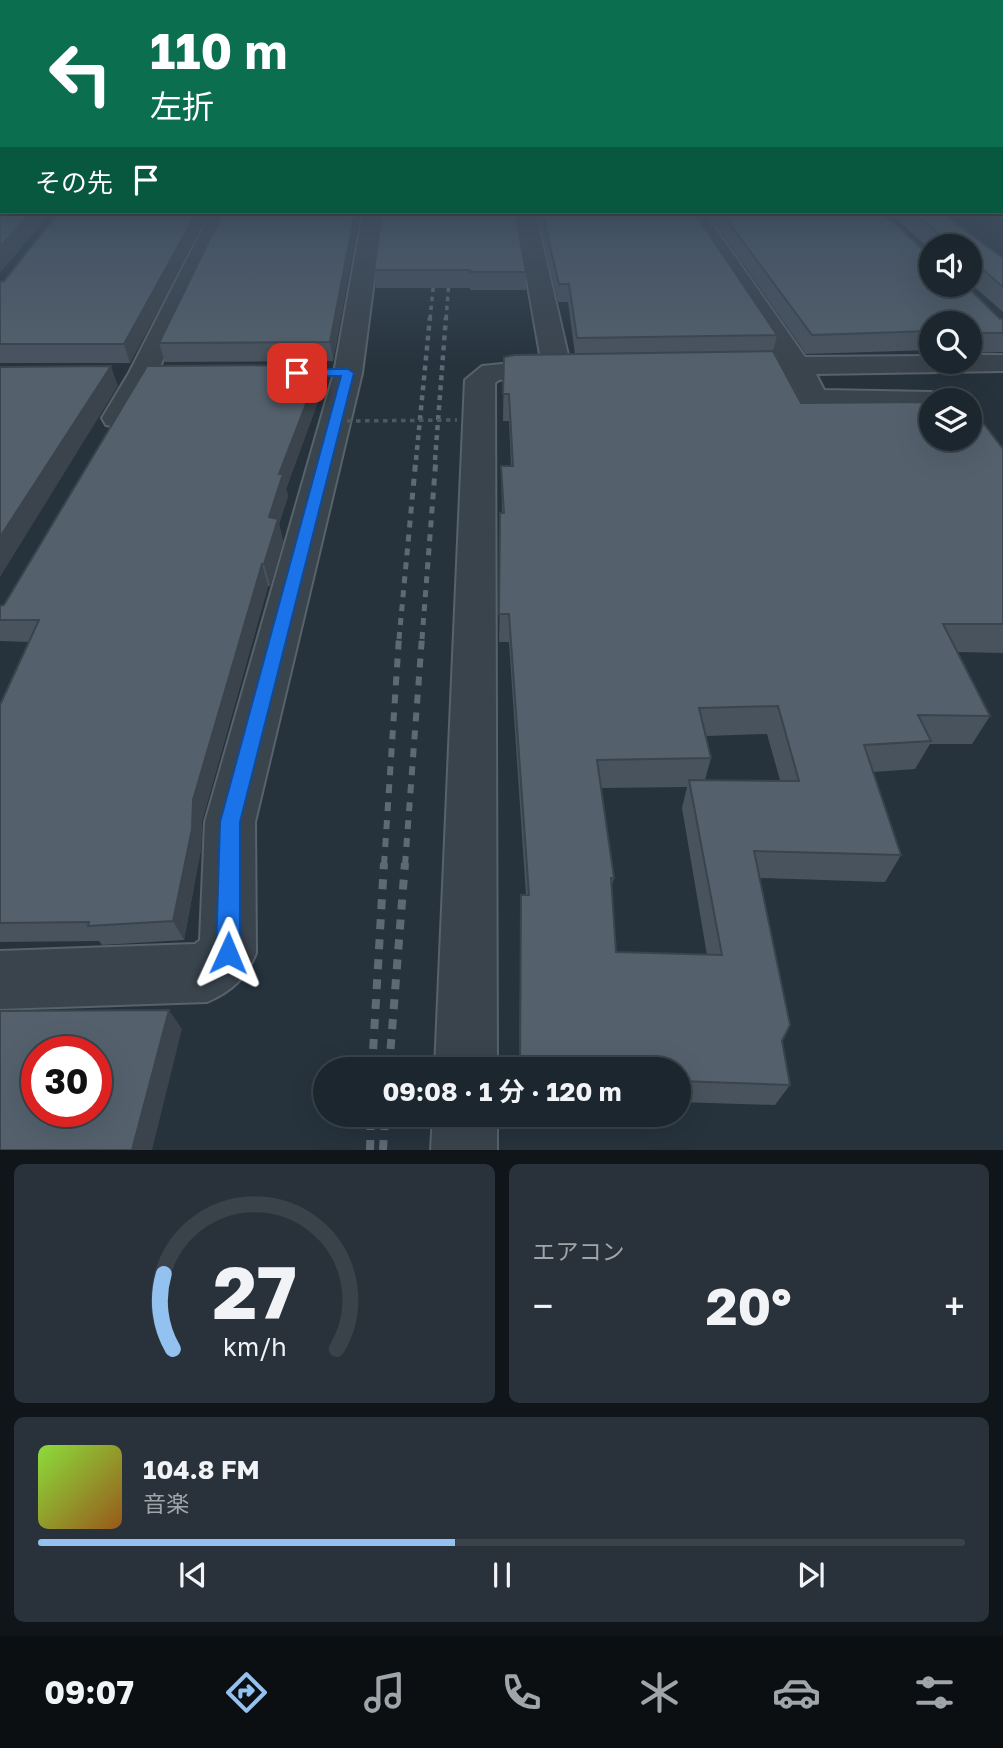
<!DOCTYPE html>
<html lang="ja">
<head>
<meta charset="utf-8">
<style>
  :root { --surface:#1c262e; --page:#29323a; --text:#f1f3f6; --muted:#a0a5aa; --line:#3a434a; --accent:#93c2f1 }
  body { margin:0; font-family:"Golos Text","Noto Sans JP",sans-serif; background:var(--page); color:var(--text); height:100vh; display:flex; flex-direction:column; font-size:26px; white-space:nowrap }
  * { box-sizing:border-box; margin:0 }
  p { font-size:23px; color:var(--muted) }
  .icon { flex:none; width:38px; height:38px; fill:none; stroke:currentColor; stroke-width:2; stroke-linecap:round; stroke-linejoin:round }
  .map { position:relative; height:1150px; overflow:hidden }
  .details { display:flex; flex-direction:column; gap:14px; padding:14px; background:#0f1519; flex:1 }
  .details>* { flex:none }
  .top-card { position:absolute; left:0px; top:0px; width:1004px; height:214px; box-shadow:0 7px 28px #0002,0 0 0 2px var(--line); background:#0b6e4f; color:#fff; overflow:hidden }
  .buttons { position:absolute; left:919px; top:234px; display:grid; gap:14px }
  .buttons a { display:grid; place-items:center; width:63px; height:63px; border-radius:50%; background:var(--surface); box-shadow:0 7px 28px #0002,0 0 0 2px var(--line); font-size:35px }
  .speed { position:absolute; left:21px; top:1036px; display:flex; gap:14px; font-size:35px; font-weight:700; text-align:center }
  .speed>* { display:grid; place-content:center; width:91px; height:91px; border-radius:50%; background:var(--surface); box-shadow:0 7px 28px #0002,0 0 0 2px var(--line); line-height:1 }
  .speed .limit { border:10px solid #d22; background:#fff; color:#111 }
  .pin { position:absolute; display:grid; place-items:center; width:60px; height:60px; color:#fff; margin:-30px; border-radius:14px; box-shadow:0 4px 10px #0006 }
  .me { position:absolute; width:77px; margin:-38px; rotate:1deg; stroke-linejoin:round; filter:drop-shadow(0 0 5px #0008) }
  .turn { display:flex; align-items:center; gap:24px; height:147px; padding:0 35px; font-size:32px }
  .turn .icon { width:91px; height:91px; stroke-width:2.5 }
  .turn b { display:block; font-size:49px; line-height:60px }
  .then { display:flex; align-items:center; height:66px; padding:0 35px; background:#0003; gap:14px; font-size:26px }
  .big { font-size:52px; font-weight:700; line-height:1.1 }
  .details .widget { flex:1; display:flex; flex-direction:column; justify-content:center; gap:10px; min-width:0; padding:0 24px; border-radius:10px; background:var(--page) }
  .details .dial { align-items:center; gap:0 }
  .dial svg { height:182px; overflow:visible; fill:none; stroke:var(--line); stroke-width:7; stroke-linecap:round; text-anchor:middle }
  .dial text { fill:var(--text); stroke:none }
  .song { display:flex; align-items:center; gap:21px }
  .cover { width:84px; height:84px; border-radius:10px; background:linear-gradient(135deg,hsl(90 70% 55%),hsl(30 70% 35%)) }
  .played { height:7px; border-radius:4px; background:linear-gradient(90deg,var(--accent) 45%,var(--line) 45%) }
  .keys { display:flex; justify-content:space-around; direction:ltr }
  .heat { display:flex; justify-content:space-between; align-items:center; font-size:38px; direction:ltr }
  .details .tiles { flex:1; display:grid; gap:14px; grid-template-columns:1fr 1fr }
  .widget:last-child { grid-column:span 2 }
  .trip { position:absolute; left:313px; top:1057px; width:378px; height:70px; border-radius:35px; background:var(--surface); box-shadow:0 7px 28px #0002,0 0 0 2px var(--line); font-weight:700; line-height:70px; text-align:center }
  .menu { display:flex; height:112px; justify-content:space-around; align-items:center; background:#0b0f12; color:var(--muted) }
  .menu .icon { width:49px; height:49px }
  .menu .active { color:var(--accent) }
  .menu b { font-size:32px; color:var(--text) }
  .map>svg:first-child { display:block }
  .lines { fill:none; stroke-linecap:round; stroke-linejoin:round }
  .minor-casing { stroke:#58626b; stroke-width:4 }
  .minor { fill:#3a444d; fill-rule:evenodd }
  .rail-far4 { stroke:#5d6974; stroke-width:3.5; stroke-dasharray:4.5 4.5; stroke-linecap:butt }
  .rail-far3 { stroke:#5d6974; stroke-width:4.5; stroke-dasharray:5 5; stroke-linecap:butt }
  .rail-far2 { stroke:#5d6974; stroke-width:5; stroke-dasharray:7 7; stroke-linecap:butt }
  .rail-far1 { stroke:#5d6974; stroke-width:6; stroke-dasharray:9 9; stroke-linecap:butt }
  .rail { stroke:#5d6974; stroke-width:8; stroke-dasharray:10 10; stroke-linecap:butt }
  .path-bridge { stroke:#485c5c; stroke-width:3.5; stroke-dasharray:4.5 4.5; stroke-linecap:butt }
  .wall { fill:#48535e; fill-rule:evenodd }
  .shaded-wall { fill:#3b444c }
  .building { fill:#54616d; stroke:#3b444c; stroke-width:2; fill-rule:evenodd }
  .route { fill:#1a73e8; stroke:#114b97; stroke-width:2 }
</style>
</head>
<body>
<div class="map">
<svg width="1003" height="1150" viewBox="0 0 1003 1150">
  <rect width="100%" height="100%" fill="#26333d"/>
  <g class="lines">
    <defs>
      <path id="minor" d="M211 212H231L157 373 128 425 117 427 106 425 102 418 129 373Z
        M363 212H383L362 373 255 822 256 953C246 978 232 991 207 1002L0 1009V951L195 944 200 940 205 822 334 373Z
        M515 212H535L571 368 567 374 499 380 495 383 497 1069H435L465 380 482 366 541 360Z
        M684 212H704L805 357 931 356V362H970V355H1003V371L816 374 824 390 931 392 942 395 946 401H931V410L814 408 803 405 787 375 729 376 719 373 715 367 719 361 778 358Z
        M433 1115H497V1150H431Z"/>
    </defs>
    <use href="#minor" class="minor-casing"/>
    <use href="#minor" class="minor"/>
    <path class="rail-far4" d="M430 319 435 270
      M446 319 450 268"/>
    <path class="rail-far3" d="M416 460 430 317
      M435 460 446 317"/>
    <path class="rail-far2" d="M399 639 416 458
      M422 639 436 458"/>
    <path class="rail-far1" d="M384 865 399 637
      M405 865 422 637"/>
    <path class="rail" d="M372 1069 384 863
      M389 1069 405 863
      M370 1150 371 1115
      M383 1150 385 1115"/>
    <path class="path-bridge" d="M347 421 457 420"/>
  </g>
  <path class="wall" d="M59 212H210L130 363H0V282L4 281Z
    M223 212H360L333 361 165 362 159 343Z
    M382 212 526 272V290H470V288H376L374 270Z
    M537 212H694L777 335 773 352 801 403 1003 449V653L958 652 990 716 972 744H930L915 769 873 772 901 855 885 882 759 878 782 1041 790 1085 775 1105 679 1102V1069H519L521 895H526L509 642H499L502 513 501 466H511L509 421H503L504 357 575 354 568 302H558ZM767 734 780 780H705L711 758 706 736ZM687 787 682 808 707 955 616 952 611 889 614 878 601 788Z
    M707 212H881L1000 319H1003V352L970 353V324H931V350L806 354Z
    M889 212H940L1003 258V312L970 283V247H931V250Z
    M324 385 286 489 288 496 279 524 283 541 270 586H268L202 821 201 849 184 940 102 945 99 941 0 942V943V705L29 642 0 641V606L4 605Z"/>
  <path class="shaded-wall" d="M32 212H52L0 273V247Z
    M197 212H210L130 363 124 344Z
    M355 212H360L333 361 330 342Z
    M978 333 970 353V350L975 336Z
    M321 365 324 385 286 489 288 496 279 524 283 541 270 586 264 564 269 517 279 474Z
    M111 366 118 386 0 577V537Z
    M262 564 268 586 202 821 201 849 184 940 173 921 193 800Z
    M169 1010 182 1029 152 1150H132Z"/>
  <path class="building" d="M0 206H2V212H32L0 247Z
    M59 212H197L124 344H0V282L4 281Z
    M223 212H355L330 342 159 343Z
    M382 212H515L526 272H470V270H374Z
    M542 212H694L777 335 577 338 569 284H559Z
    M721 212H881L927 253 931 254V285H965L1000 319H1003V333H978L975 336 970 331V324H931V331L812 335Z
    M913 212H940L1003 258V287L978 265H970V247H939L940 235Z
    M773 351 801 403 931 402V439H970V406L1003 449V624H943L990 716 918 715 931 741 864 745 901 855 754 851 790 1025 782 1041 790 1085 679 1081V1069H520L521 895H529L509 614H499L500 513H504L501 466H513L509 394H503L504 357 515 355ZM778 706 799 781 689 780 722 955 616 952 611 878H614L597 760 711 758 699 708Z
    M321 365 279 474H283L269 517 278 519 264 564H262L193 800 192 829 173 921 88 926 89 922 0 923V705L39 620H0V606L4 605 147 366Z
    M111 366 0 537V367Z
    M169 1010 132 1150H0V1011ZM37 1052H96V1111H37Z"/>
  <linearGradient id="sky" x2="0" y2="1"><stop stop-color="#151c22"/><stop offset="0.56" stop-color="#415062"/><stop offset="1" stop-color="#415062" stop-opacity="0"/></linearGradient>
  <rect width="1003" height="367" fill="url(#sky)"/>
  <path class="route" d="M348 369 354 373 240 822V953L237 962 228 965 220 962 216 953 220 822 341 376H297L291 373 297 369Z"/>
</svg>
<div class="buttons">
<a><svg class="icon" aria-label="sound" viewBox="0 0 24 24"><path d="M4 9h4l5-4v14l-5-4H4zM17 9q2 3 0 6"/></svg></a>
<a><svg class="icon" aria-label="search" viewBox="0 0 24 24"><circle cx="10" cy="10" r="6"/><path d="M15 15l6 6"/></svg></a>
<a><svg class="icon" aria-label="layers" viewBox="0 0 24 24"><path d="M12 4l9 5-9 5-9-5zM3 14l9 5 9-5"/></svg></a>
</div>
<div class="speed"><div class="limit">30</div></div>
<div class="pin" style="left:297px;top:373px;background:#d93025"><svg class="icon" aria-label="arrive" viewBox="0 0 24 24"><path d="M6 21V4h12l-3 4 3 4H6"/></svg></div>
<svg class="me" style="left:228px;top:953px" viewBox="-20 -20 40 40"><path d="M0-17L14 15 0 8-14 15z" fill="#1a73e8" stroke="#fff" stroke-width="4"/></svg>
<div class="trip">09:08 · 1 分 · 120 m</div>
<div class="top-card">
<div class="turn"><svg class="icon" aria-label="left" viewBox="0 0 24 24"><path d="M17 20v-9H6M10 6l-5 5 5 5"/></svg><div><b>110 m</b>左折</div></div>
<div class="then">その先<svg class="icon" aria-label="arrive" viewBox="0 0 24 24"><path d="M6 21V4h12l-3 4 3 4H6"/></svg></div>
</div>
</div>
<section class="details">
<div class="tiles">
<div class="widget dial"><svg viewBox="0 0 100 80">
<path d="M14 69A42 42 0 1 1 86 69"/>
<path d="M14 69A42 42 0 0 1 10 36" stroke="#93c2f1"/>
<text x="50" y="56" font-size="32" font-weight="700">27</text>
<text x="50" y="72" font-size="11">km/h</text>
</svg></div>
<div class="widget"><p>エアコン</p>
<div class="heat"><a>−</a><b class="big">20°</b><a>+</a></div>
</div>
<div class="widget">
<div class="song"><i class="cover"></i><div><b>104.8 FM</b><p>音楽</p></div></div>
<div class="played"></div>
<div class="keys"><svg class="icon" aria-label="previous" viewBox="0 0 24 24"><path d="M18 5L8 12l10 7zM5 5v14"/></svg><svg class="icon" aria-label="pause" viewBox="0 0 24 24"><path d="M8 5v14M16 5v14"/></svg><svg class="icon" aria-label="next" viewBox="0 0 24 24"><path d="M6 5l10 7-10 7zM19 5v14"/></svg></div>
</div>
</div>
</section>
<nav class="menu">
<b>09:07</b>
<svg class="icon active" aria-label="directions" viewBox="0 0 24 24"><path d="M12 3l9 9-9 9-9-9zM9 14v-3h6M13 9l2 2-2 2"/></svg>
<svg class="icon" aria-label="music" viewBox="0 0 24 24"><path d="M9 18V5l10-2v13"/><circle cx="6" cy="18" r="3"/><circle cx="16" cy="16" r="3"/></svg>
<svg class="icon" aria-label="phone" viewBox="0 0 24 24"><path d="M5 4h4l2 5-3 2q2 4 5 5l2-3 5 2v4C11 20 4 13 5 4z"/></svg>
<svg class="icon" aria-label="climate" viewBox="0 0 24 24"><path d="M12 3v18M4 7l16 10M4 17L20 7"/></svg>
<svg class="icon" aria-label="car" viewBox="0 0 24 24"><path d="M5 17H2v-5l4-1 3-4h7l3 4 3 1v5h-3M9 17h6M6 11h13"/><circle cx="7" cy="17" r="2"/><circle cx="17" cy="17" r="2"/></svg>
<svg class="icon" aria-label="filters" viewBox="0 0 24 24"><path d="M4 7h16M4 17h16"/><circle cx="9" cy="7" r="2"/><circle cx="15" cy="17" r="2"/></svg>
</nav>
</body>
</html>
